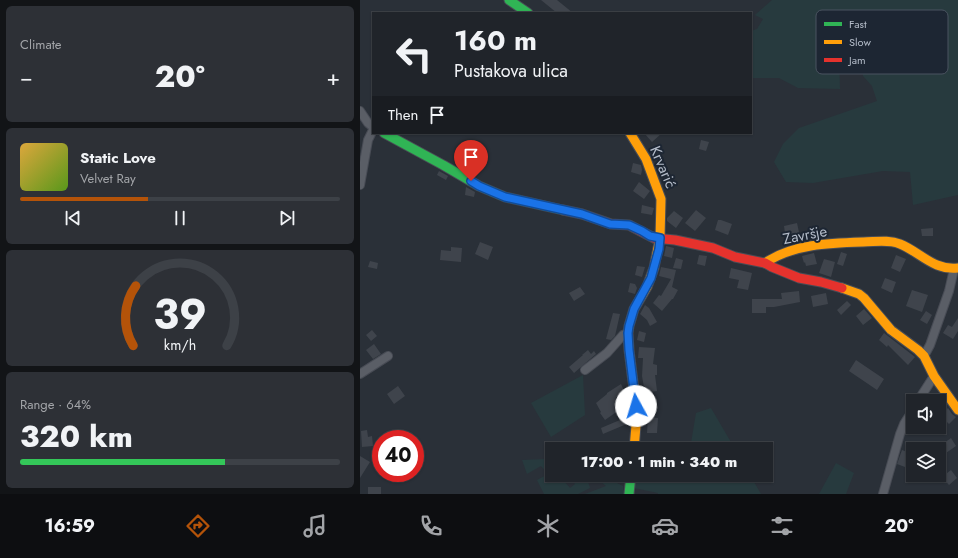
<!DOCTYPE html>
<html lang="en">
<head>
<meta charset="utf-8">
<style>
  :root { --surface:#20242a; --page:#2d3036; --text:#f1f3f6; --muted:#a2a4a8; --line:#3d4147; --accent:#b45309 }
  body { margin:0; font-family:Jost,sans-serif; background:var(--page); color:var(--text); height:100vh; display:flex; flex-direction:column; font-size:15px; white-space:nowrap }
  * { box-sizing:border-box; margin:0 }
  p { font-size:13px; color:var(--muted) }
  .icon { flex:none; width:22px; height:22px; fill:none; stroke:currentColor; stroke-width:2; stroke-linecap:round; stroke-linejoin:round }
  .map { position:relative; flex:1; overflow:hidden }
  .sheet { display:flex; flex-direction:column; gap:6px; padding:6px; background:#121417; width:360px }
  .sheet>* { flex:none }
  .banner { position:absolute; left:12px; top:12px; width:380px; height:122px; border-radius:0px; box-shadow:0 1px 3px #0004,0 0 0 1px var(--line); background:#20242a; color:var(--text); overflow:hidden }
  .buttons { position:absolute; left:546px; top:394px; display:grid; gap:8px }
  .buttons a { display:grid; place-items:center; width:40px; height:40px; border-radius:0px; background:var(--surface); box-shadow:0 1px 3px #0004,0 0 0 1px var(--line); font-size:20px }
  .speed { position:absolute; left:12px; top:430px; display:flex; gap:8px; font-size:20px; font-weight:700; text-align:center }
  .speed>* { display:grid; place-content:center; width:52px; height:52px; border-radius:50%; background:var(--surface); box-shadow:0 1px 3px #0004,0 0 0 1px var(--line); line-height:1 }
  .speed .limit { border:6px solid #d22; background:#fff; color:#111 }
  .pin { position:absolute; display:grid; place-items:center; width:34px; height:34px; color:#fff; margin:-41px -17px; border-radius:50% 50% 50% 0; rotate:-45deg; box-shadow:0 0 4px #0007 }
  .pin .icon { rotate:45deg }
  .me { position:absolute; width:44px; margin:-22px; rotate:354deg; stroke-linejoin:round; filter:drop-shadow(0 0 3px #0008) }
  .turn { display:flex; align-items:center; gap:14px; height:84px; padding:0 16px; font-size:18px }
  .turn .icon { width:52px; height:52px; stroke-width:2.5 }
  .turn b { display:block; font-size:28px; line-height:34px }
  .then { display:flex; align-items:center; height:38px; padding:0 16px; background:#0003; gap:8px; font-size:15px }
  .big { font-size:30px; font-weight:800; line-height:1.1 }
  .sheet .tile { flex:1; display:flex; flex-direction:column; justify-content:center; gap:6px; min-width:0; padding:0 14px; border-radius:6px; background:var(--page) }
  .sheet .dial { align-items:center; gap:0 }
  .dial svg { height:104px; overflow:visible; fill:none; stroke:var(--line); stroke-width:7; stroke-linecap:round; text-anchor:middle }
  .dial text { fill:var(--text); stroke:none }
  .song { display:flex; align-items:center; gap:12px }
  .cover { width:48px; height:48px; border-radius:6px; background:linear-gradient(135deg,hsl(40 70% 55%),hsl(90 70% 35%)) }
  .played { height:4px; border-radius:2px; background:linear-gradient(90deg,var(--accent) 40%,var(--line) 40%) }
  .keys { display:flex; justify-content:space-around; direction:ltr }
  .heat { display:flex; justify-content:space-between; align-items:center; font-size:22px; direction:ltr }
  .charge { height:6px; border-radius:3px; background:linear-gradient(90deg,#34c759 64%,var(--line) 0) }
  .trip { position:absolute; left:185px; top:442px; width:228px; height:40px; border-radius:0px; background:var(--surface); box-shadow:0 1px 3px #0004,0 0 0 1px var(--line); font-weight:800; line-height:40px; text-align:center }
  .tabs { display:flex; height:64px; justify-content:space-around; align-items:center; background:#0d0e11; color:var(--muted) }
  .tabs .icon { width:28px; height:28px }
  .tabs .on { color:var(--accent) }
  .tabs b { font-size:18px; color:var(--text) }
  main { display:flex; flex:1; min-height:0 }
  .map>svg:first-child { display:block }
  .green { fill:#273a3e }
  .building { fill:#3f444c }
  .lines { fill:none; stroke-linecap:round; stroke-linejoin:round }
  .street-casing { stroke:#484c55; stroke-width:10 }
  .fast-casing { stroke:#484c55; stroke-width:11 }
  .slow-casing { stroke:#484c55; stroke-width:11 }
  .jam-casing { stroke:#484c55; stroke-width:11 }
  .street { stroke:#5a5e66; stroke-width:8 }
  .fast { stroke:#30b455; stroke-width:9 }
  .slow { stroke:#ff9f0a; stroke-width:9 }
  .jam { stroke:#e5322d; stroke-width:9 }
  .route-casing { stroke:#114b97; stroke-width:10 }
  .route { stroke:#1a73e8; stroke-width:7 }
  .labels { text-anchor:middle; stroke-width:4; stroke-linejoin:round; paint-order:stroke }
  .street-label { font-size:15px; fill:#b4bcc9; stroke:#1d2633 }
  .key { fill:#1d2633; stroke:#4a5360; stroke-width:1 }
  .key-label { font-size:11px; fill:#b4bcc9 }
</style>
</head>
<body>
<main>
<section class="sheet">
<div class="tile"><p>Climate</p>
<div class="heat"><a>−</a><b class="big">20°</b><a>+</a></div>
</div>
<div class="tile">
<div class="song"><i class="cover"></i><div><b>Static Love</b><p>Velvet Ray</p></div></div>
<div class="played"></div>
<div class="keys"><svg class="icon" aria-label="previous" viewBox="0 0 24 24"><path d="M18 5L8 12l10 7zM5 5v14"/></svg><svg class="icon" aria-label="pause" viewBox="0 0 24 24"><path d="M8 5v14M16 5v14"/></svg><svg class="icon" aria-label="next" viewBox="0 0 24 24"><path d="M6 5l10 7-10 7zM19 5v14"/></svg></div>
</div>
<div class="tile dial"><svg viewBox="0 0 100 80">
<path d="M14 69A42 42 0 1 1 86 69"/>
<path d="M14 69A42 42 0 0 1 16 23" stroke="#b45309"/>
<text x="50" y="56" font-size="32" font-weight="700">39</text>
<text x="50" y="72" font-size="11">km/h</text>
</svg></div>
<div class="tile"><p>Range · 64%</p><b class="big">320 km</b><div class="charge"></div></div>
</section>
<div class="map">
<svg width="598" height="494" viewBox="0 0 598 494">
  <rect width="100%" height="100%" fill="#2a3038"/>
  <path class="green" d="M412 0H598V195L553 205 550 172 523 171 453 183 426 182 414 162 423 144 439 128 517 101 512 86 503 76V68L498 61 494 59 479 58 480 89 438 88 419 78H391V31L397 29 403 19 395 15Z
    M223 375 225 415 191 437 171 403Z
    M351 408 375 449H330L336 413Z
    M201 441 198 449H192V463L189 470 192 471V475H199L210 488 215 484 206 475H226L230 488 218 494H184L177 480 188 474 181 466 167 474 162 460 185 459 189 442Z
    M476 463 494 473 486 494H459Z
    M247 475H255L261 478 257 483 263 486 264 494H225L246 486 241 482Z
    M276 475H390L401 494H298V493L274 488Z"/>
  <path class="building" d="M181 0H197L213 13H197Z
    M284 133H302L292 142Z
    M341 140 349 142 346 151 339 149Z
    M273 163 281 165 282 170 281 175 271 172Z
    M79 171 88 176 86 180 77 175Z
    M279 182 290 191 284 199 273 191Z
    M106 187 115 192 114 197 105 195Z
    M282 205 294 208 292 215 281 213Z
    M336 210 346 218 335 231 325 223Z
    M314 211 323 218 316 228 307 221V218Z
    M358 220H361L372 224 368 235 355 230Z
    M437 223 440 237 426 240 424 226Z
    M573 228V236H562L561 229Z
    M120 242 133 247 128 260 115 254Z
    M306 246 314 248 312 258 304 256Z
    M91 247 102 248 101 262 80 260 81 250 91 251Z
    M481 252 487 254 483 266 477 264Z
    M454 253 457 264 446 266 445 262 444 263 442 256Z
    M339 255 347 256 345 266 337 264Z
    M536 255 546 259 540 272 531 268Z
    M316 258 323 260 321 269 313 268Z
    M464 259 475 262 471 277 459 273Z
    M10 261 18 263 17 269 8 267Z
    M277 266 285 267 282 277 275 275Z
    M301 267 316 270 312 287 318 290 313 299H312L302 311 293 303 299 295 301 296 311 279 299 276Z
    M371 268 392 273 388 290 377 288 379 280 369 278Z
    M525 278 536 282 532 293 521 288Z
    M270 283 275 284 277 288 275 294 268 292Z
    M220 287 225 294 214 301 209 293Z
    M552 290 568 295 562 312 546 306Z
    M439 291 440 302 414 307H406V313H392V299H422L421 293Z
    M466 293 468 304 453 307 451 296Z
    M487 301 491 305 481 315 477 310Z
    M285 305 289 308 297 322 290 326 287 320 280 314Z
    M504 309 512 318 503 325 496 316Z
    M566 311 572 315 567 324 560 320Z
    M253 313 260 314 255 336 251 340 246 339Z
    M598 318V331L593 339 583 333 588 325 592 327Z
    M12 330 17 336 11 341 6 335Z
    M279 331 286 333 284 342 277 340Z
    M524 333 555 357 548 365 528 345 527 347 519 340Z
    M14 344 21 354 13 359 6 350Z
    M279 347 295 348 293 364 297 365V375H295L297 391 285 393 282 376 283 358H278Z
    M228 350 231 354 234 351 236 354 214 373 209 367 223 355H222Z
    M496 360 524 379 517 390 489 371Z
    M261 384 265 393 256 398 262 408 245 420 240 413 241 412 236 403 247 394V393Z
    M38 386 45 396 34 404 27 394Z
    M588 408 592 414 596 417 589 424 580 415Z
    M267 417 269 423 243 434 241 428Z
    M288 417 298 418 297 433H287Z
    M7 430 8 437 12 436 13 446 2 447 1 431Z
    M591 438 596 446 586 453 580 446Z
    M253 442 255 449H236V448Z
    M542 450 550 453 545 467 537 464Z
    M0 456 10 462 0 478Z
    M591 470 597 478 589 485 582 477Z
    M8 487H21V494H8Z"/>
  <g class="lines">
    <defs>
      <path id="street" d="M0 111 8 123 13 127
        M0 185 8 140 13 130
        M564 356 570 345 589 291 594 269
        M225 370 247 353 263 335 268 333
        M0 374 28 356
        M558 401 574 376
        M523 494 540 434 544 424 553 410"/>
      <path id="fast" d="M149 0 168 13
        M24 133 83 165 119 186 145 197 203 210
        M269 494 271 475"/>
      <path id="slow" d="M270 133 286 159 301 199 300 238 294 268 287 287 274 309 269 326 268 333 269 350 277 414 274 449
        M405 263C433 244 470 243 503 242 515 242 528 239 540 244 560 252 574 271 598 268
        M482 288 499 294 504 298 531 330 558 350 564 356 574 376 598 410"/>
      <path id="jam" d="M203 210 222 214 251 224 269 225 294 238 315 240 353 248 375 257 405 263 412 267 439 278 461 282 482 288"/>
    </defs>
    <use href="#street" class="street-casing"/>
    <use href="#fast" class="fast-casing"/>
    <use href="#slow" class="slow-casing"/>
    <use href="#jam" class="jam-casing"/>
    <use href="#street" class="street"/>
    <use href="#fast" class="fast"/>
    <use href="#slow" class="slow"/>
    <use href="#jam" class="jam"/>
  </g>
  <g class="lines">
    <defs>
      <path id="route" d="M111 181 119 186 145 197 222 214 250 224 269 225 282 231 290 236 300 238 299 249 291 278 274 309 269 326 268 333 269 350 276 406"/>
    </defs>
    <use href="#route" class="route-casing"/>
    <use href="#route" class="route"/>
  </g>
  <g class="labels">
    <g class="street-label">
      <text transform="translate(303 167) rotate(67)" y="5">Krvarić</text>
      <text transform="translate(445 235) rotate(-11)" y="5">Završje</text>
    </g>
  </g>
  <rect x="456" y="10" width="132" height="64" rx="6" class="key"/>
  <rect x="464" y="22" width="18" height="4" fill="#30b455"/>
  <rect x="464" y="40" width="18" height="4" fill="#ff9f0a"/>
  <rect x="464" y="58" width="18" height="4" fill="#e5322d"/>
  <g class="key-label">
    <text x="489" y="28">Fast</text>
    <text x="489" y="46">Slow</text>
    <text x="489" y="64">Jam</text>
  </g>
</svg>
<div class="buttons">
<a><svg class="icon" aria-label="sound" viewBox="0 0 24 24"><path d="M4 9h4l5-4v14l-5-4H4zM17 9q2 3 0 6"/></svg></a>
<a><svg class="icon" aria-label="layers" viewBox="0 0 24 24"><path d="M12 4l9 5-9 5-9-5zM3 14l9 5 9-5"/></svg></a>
</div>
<div class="speed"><div class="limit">40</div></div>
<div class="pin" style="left:111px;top:181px;background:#d93025"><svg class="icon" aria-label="arrive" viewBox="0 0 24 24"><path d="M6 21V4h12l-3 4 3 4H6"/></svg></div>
<svg class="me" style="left:276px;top:406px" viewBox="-20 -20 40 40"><circle r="19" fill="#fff"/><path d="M0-13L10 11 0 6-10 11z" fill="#1a73e8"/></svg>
<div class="trip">17:00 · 1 min · 340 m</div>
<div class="banner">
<div class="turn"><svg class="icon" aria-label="left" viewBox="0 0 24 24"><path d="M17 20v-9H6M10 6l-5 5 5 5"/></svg><div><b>160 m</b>Pustakova ulica</div></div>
<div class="then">Then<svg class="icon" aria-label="arrive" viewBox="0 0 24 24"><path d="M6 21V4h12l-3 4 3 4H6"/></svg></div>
</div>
</div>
</main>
<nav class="tabs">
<b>16:59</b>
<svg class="icon on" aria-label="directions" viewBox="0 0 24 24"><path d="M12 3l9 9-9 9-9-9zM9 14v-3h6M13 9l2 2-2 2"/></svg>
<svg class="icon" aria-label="music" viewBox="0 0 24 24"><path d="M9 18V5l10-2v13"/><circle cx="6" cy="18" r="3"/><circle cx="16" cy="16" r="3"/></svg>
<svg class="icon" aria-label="phone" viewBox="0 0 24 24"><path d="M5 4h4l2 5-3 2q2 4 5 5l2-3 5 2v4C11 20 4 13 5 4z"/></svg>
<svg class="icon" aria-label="climate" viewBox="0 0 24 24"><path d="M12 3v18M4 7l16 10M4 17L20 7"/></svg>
<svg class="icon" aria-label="car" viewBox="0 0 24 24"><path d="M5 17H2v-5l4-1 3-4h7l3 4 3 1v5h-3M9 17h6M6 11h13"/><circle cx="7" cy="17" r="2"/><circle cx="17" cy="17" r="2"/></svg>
<svg class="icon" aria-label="filters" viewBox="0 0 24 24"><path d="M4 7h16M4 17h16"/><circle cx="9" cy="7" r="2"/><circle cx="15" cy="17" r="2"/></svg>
<b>20°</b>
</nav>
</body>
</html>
